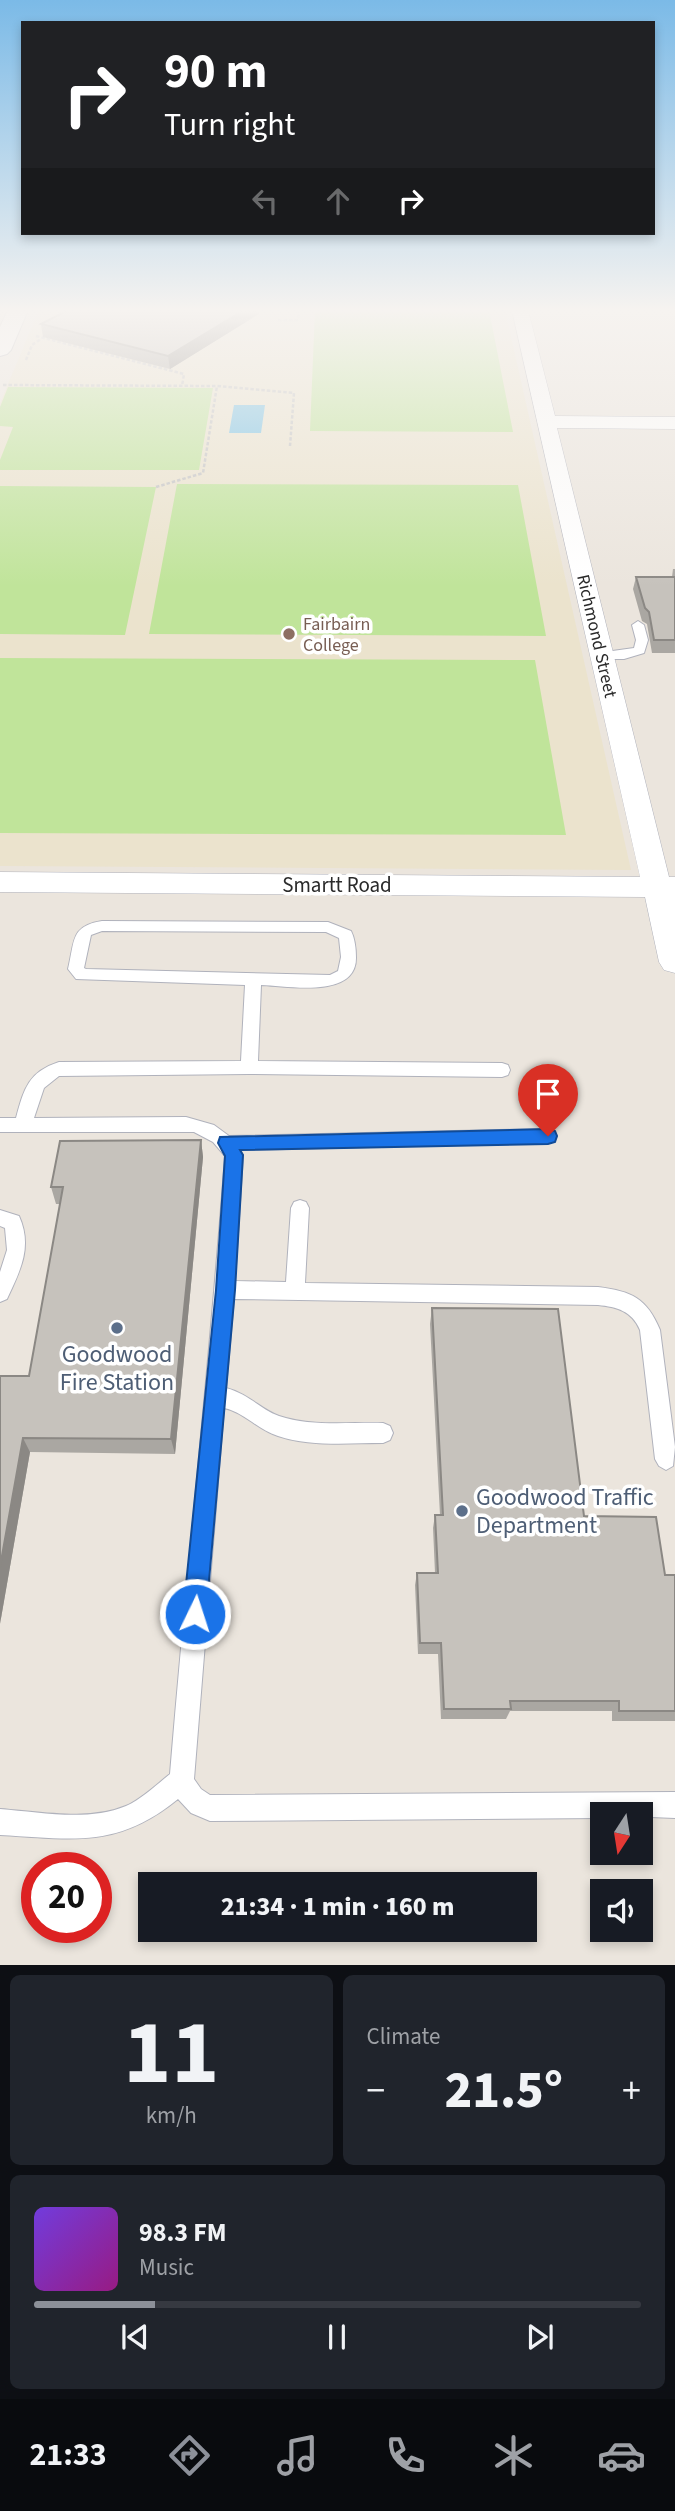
<!DOCTYPE html>
<html lang="en">
<head>
<meta charset="utf-8">
<style>
  :root { --surface:#171b24; --page:#20242c; --text:#f1f3f6; --muted:#9ea1a6; --line:#363941; --accent:#8c9099 }
  body { margin:0; font-family:"Source Sans 3",sans-serif; background:var(--page); color:var(--text); height:100vh; display:flex; flex-direction:column; font-size:26px; white-space:nowrap }
  * { box-sizing:border-box; margin:0 }
  p { font-size:23px; color:var(--muted) }
  .icon { flex:none; width:38px; height:38px; fill:none; stroke:currentColor; stroke-width:2; stroke-linecap:round; stroke-linejoin:round }
  .map { position:relative; height:1965px; overflow:hidden }
  .details { display:flex; flex-direction:column; gap:10px; padding:10px; background:#0d0f14; flex:1 }
  .details>* { flex:none }
  .hud { position:absolute; left:21px; top:21px; width:634px; height:214px; border-radius:0px; box-shadow:0 4px 10px #0003; background:#202124; color:#fff; overflow:hidden }
  .needle { width:46px; rotate:192deg }
  .controls { position:absolute; left:590px; top:1802px; display:grid; gap:14px }
  .controls a { display:grid; place-items:center; width:63px; height:63px; border-radius:0px; background:var(--surface); box-shadow:0 4px 10px #0003; font-size:35px }
  .speed { position:absolute; left:21px; top:1852px; display:flex; gap:14px; font-size:35px; font-weight:700; text-align:center }
  .speed>* { display:grid; place-content:center; width:91px; height:91px; border-radius:50%; background:var(--surface); box-shadow:0 4px 10px #0003; line-height:1 }
  .speed .limit { border:10px solid #d22; background:#fff; color:#111 }
  .pin { position:absolute; display:grid; place-items:center; width:60px; height:60px; color:#fff; margin:-72px -30px; border-radius:50% 50% 50% 0; rotate:-45deg; box-shadow:0 0 7px #0007 }
  .pin .icon { rotate:45deg }
  .me { position:absolute; width:77px; margin:-38px; rotate:4deg; stroke-linejoin:round; filter:drop-shadow(0 0 5px #0008) }
  .turn { display:flex; align-items:center; gap:24px; height:147px; padding:0 28px; font-size:32px }
  .turn .icon { width:91px; height:91px; stroke-width:2.5 }
  .turn b { display:block; font-size:49px; line-height:60px }
  .lanes { display:flex; align-items:center; height:66px; padding:0 28px; background:#0003; justify-content:center; gap:35px; direction:ltr }
  .lanes .off { opacity:.35 }
  .big { font-size:52px; font-weight:800; line-height:1.1 }
  .details .card { flex:1; display:flex; flex-direction:column; justify-content:center; gap:10px; min-width:0; padding:0 24px; border-radius:10px; background:var(--page) }
  .details .dial { align-items:center; gap:0 }
  .dial b { font-size:91px; line-height:1 }
  .song { display:flex; align-items:center; gap:21px }
  .cover { width:84px; height:84px; border-radius:10px; background:linear-gradient(135deg,hsl(260 70% 55%),hsl(310 70% 35%)) }
  .played { height:7px; border-radius:4px; background:linear-gradient(90deg,var(--accent) 20%,var(--line) 20%) }
  .keys { display:flex; justify-content:space-around; direction:ltr }
  .heat { display:flex; justify-content:space-between; align-items:center; font-size:38px; direction:ltr }
  .details .tiles { flex:1; display:grid; gap:10px; grid-template-columns:1fr 1fr }
  .card:last-child { grid-column:span 2 }
  .trip { position:absolute; left:138px; top:1872px; width:399px; height:70px; border-radius:0px; background:var(--surface); box-shadow:0 4px 10px #0003; font-weight:800; line-height:70px; text-align:center }
  .tabs { display:flex; height:112px; justify-content:space-around; align-items:center; background:#090b0e; color:var(--muted) }
  .tabs .icon { width:49px; height:49px }
  .tabs .active { color:var(--accent) }
  .tabs b { font-size:32px; color:var(--text) }
  .map>svg:first-child { display:block }
  .education { fill:#ebe3cd }
  .pitch { fill:#c0e49a }
  .water { fill:#77c2e5 }
  .lines { fill:none; stroke-linecap:round; stroke-linejoin:round }
  .service-casing { stroke:#b0b2bc; stroke-width:2 }
  .minor-casing { stroke:#b0b2bc; stroke-width:1 }
  .tertiary-casing { stroke:#b0b2bc; stroke-width:2 }
  .path { stroke:#c3c3c3; stroke-width:2.5; stroke-dasharray:3.5 2; stroke-linecap:butt }
  .service { fill:#fff; fill-rule:evenodd }
  .minor { fill:#fff; fill-rule:evenodd }
  .tertiary { fill:#fff; fill-rule:evenodd }
  .wall { fill:#aaa7a2 }
  .shaded-wall { fill:#8b8884 }
  .building { fill:#c6c2bc; stroke:#8b8884; stroke-width:2 }
  .route { fill:#1a73e8; stroke:#114b97; stroke-width:2 }
  .education-dot { fill:#8d6e63; stroke:#fff; stroke-width:2.5 }
  .service-dot { fill:#5c6f8a; stroke:#fff; stroke-width:2.5 }
  .labels { text-anchor:middle; stroke-width:7; stroke-linejoin:round; paint-order:stroke }
  .far-education-label { font-size:18px; fill:#785e54; stroke:#fff; text-anchor:start }
  .far-street-label { font-size:18px; fill:#2a2a2a; stroke:#fff }
  .street-label { font-size:21px; fill:#2a2a2a; stroke:#fff }
  .near-service-label { font-size:24px; fill:#4e5e75; stroke:#fff }
</style>
</head>
<body>
<div class="map">
<svg width="675" height="1965" viewBox="0 0 675 1965">
  <rect width="100%" height="100%" fill="#ebe5dd"/>
  <path class="education" d="M39 310H505L631 870 0 866V403Z"/>
  <path class="pitch" d="M315 310H489L513 432 310 431Z
    M8 387 213 388 199 470H0V460L13 427 0 426V407Z
    M177 484 518 485 546 636 149 634Z
    M0 486 156 487 125 635 0 634Z
    M0 658 535 660 566 835 0 833Z"/>
  <path class="water" d="M234 405H265L261 433H229Z"/>
  <g class="lines">
    <defs>
      <path id="service" d="M638 621 644 625 648 640 644 653 624 659H598V653L634 648 636 640 632 625Z
        M102 921 328 922 351 931C355 939 356 949 356 958 356 999 288 986 261 985L258 1061 502 1063 508 1065 510 1070 508 1075 502 1077 249 1074 59 1076 44 1088 34 1118 186 1117 214 1125 229 1136 548 1129 554 1131 557 1136 554 1141 548 1143 240 1150 243 1155 235 1281 286 1282 291 1208 294 1202 300 1200 306 1202 309 1208 305 1283 598 1287C631 1291 647 1298 660 1330L675 1447 673 1466 666 1470 659 1466 655 1459 640 1330C632 1311 617 1307 598 1305L234 1299 226 1388C249 1394 260 1409 279 1416 311 1427 350 1422 383 1423L390 1426 393 1433 390 1440 383 1443C349 1443 311 1447 278 1436 258 1430 244 1412 224 1408L194 1779 201 1789 210 1795 675 1792V1818L602 1815V1818L210 1821 191 1813 178 1799C117 1849 73 1839 0 1835V1809C40 1812 88 1822 126 1806 142 1799 156 1785 170 1774 187 1568 210 1362 225 1156L213 1142 194 1132H0V1118H16C24 1089 28 1072 59 1062L241 1061 245 985 76 979 68 969C75 941 70 926 102 921ZM102 931 326 932 339 938 341 957 338 971 330 975 86 969 84 968 91 935Z
        M0 1210 19 1216C33 1247 20 1271 7 1299L0 1302V1272L7 1250 5 1228 0 1226Z"/>
      <path id="minor" d="M512 310H528L555 416 675 417V429L557 428 669 877H675V973L664 970 659 962 645 897 0 892V872L640 877Z"/>
      <path id="tertiary" d="M8 310H28L11 350 7 354 0 356V327Z"/>
    </defs>
    <use href="#service" class="service-casing"/>
    <use href="#minor" class="minor-casing"/>
    <use href="#tertiary" class="tertiary-casing"/>
    <path class="path" d="M278 320H298L299 310
      M36 336 184 374 182 386
      M26 360 32 345 41 339
      M3 385 217 386 294 393 290 446
      M156 487 203 473 217 386"/>
    <use href="#service" class="service"/>
    <use href="#minor" class="minor"/>
    <use href="#tertiary" class="tertiary"/>
  </g>
  <path class="wall" d="M68 310H259V314L170 369 43 337 41 324Z
    M673 569H675V653H652L647 624 642 621 633 589 636 577H672Z
    M201 1140 203 1157 175 1454 30 1452 0 1624 29 1376 60 1204H56L51 1187Z
    M432 1308 584 1516 665 1575H675V1721H612V1711H510L506 1719H441L438 1654H418L415 1585 417 1573H435L433 1528 435 1515H440L430 1324Z"/>
  <path class="shaded-wall" d="M244 310H259V314L170 369 168 356Z
    M201 1140 203 1157 175 1454 171 1439Z
    M23 1438 30 1452 0 1624V1567Z"/>
  <path class="building" d="M68 310H244L168 356 41 324Z
    M636 577H675V640H654L649 612 645 608Z
    M201 1140 171 1439 23 1438 0 1567V1376H29L63 1187H51L60 1141Z
    M432 1308 558 1309 584 1516 656 1517 665 1575H675V1711H619V1701H510L511 1709H444L441 1643H420L417 1573H438L435 1515H443Z"/>
  <linearGradient id="sky" x2="0" y2="1"><stop stop-color="#7bbae7"/><stop offset="0.53" stop-color="#f6f3f0"/><stop offset="1" stop-color="#f6f3f0" stop-opacity="0"/></linearGradient>
  <rect width="675" height="586" fill="url(#sky)"/>
  <path class="route" d="M548 1129 555 1131 557 1136 555 1142 548 1144 240 1150 243 1155 235 1290 206 1614 203 1622 195 1626 186 1622 183 1614 216 1290 225 1156 218 1143 220 1137Z"/>
  <circle class="education-dot" cx="289" cy="634" r="7"/>
  <g class="service-dot">
    <circle cx="117" cy="1328" r="7"/>
    <circle cx="462" cy="1511" r="7"/>
  </g>
  <g class="labels">
    <g class="far-education-label">
      <text x="303" y="630">Fairbairn<tspan x="303" dy="21">College</tspan></text>
    </g>
    <g class="far-street-label">
      <text transform="translate(597 636) rotate(77)" y="6">Richmond Street</text>
    </g>
    <g class="street-label">
      <text x="337" y="892">Smartt Road</text>
    </g>
    <g class="near-service-label">
      <text x="117" y="1362">Goodwood<tspan x="117" dy="28">Fire Station</tspan></text>
      <text x="476" y="1505" text-anchor="start">Goodwood Traffic<tspan x="476" dy="28">Department</tspan></text>
    </g>
  </g>
</svg>
<div class="controls">
<a><svg class="needle" viewBox="-14 -14 28 28"><path d="M0-13l5 13h-10z" fill="#e53935"/><path d="M0 13l5-13h-10z" fill="#9ea1a6"/></svg></a>
<a><svg class="icon" aria-label="sound" viewBox="0 0 24 24"><path d="M4 9h4l5-4v14l-5-4H4zM17 9q2 3 0 6"/></svg></a>
</div>
<div class="speed"><div class="limit">20</div></div>
<div class="pin" style="left:548px;top:1136px;background:#d93025"><svg class="icon" aria-label="arrive" viewBox="0 0 24 24"><path d="M6 21V4h12l-3 4 3 4H6"/></svg></div>
<svg class="me" style="left:195px;top:1614px" viewBox="-20 -20 40 40"><circle r="17" fill="#1a73e8" stroke="#fff" stroke-width="3"/><path d="M0-11L8 9 0 5-8 9z" fill="#fff"/></svg>
<div class="trip">21:34 · 1 min · 160 m</div>
<div class="hud">
<div class="turn"><svg class="icon" aria-label="right" viewBox="0 0 24 24"><path d="M7 20v-9h11M14 6l5 5-5 5"/></svg><div><b>90 m</b>Turn right</div></div>
<div class="lanes"><svg class="icon off" aria-label="left" viewBox="0 0 24 24"><path d="M17 20v-9H6M10 6l-5 5 5 5"/></svg><svg class="icon off" aria-label="ahead" viewBox="0 0 24 24"><path d="M12 20V5M6 11l6-6 6 6"/></svg><svg class="icon" aria-label="right" viewBox="0 0 24 24"><path d="M7 20v-9h11M14 6l5 5-5 5"/></svg></div>
</div>
</div>
<section class="details">
<div class="tiles">
<div class="card dial"><b>11</b><p>km/h</p></div>
<div class="card"><p>Climate</p>
<div class="heat"><a>−</a><b class="big">21.5°</b><a>+</a></div>
</div>
<div class="card">
<div class="song"><i class="cover"></i><div><b>98.3 FM</b><p>Music</p></div></div>
<div class="played"></div>
<div class="keys"><svg class="icon" aria-label="previous" viewBox="0 0 24 24"><path d="M18 5L8 12l10 7zM5 5v14"/></svg><svg class="icon" aria-label="pause" viewBox="0 0 24 24"><path d="M8 5v14M16 5v14"/></svg><svg class="icon" aria-label="next" viewBox="0 0 24 24"><path d="M6 5l10 7-10 7zM19 5v14"/></svg></div>
</div>
</div>
</section>
<nav class="tabs">
<b>21:33</b>
<svg class="icon active" aria-label="directions" viewBox="0 0 24 24"><path d="M12 3l9 9-9 9-9-9zM9 14v-3h6M13 9l2 2-2 2"/></svg>
<svg class="icon" aria-label="music" viewBox="0 0 24 24"><path d="M9 18V5l10-2v13"/><circle cx="6" cy="18" r="3"/><circle cx="16" cy="16" r="3"/></svg>
<svg class="icon" aria-label="phone" viewBox="0 0 24 24"><path d="M5 4h4l2 5-3 2q2 4 5 5l2-3 5 2v4C11 20 4 13 5 4z"/></svg>
<svg class="icon" aria-label="climate" viewBox="0 0 24 24"><path d="M12 3v18M4 7l16 10M4 17L20 7"/></svg>
<svg class="icon" aria-label="car" viewBox="0 0 24 24"><path d="M5 17H2v-5l4-1 3-4h7l3 4 3 1v5h-3M9 17h6M6 11h13"/><circle cx="7" cy="17" r="2"/><circle cx="17" cy="17" r="2"/></svg>
</nav>
</body>
</html>
